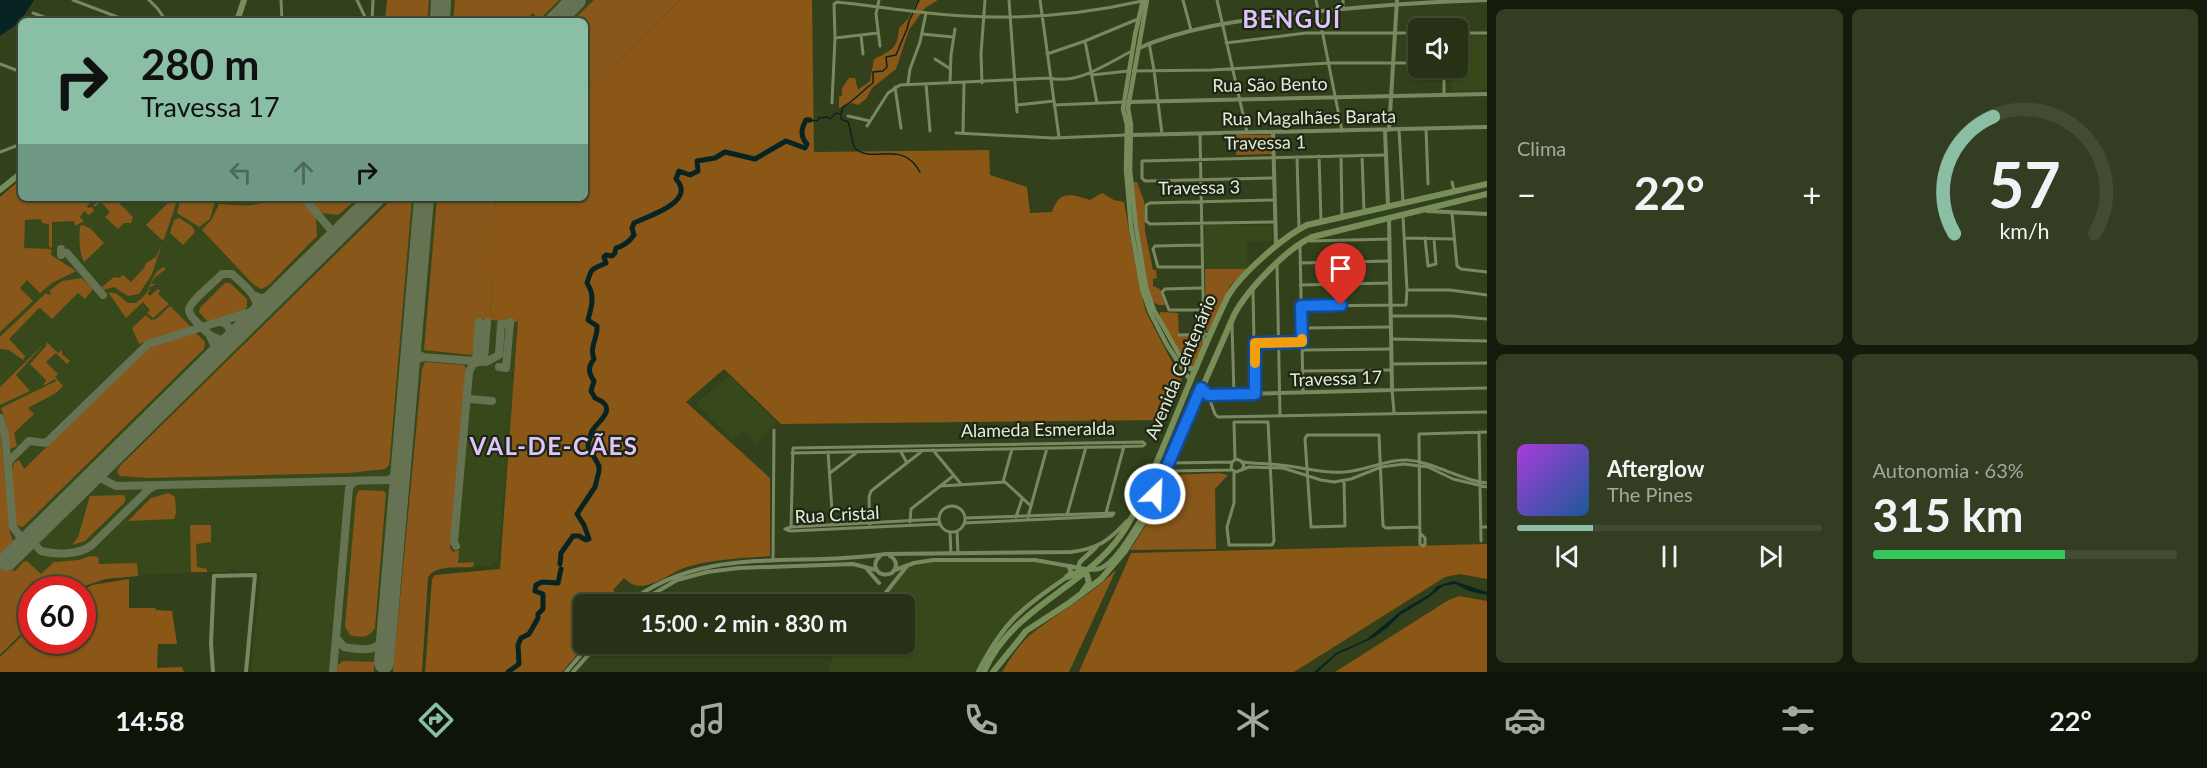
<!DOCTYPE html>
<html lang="pt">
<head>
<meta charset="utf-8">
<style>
  :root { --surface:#263115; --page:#323d22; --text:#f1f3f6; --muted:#a4a9a0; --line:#424c34; --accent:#8abfa5 }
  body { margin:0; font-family:Lato,sans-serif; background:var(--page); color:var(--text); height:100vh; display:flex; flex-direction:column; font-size:22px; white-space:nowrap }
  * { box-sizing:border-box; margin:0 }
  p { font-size:20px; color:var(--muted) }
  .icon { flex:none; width:33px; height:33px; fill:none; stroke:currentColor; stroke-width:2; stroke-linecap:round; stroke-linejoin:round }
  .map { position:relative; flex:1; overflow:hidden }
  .sheet { display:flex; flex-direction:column; gap:9px; padding:9px; background:#151b0c; width:720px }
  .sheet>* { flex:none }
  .banner { position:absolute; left:18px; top:18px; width:570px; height:183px; border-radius:9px; box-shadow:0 2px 4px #0004,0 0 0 2px var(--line); background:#8abfa5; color:#111; overflow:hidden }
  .controls { position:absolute; left:1408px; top:18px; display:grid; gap:12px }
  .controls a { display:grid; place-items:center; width:60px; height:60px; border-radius:9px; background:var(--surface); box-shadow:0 2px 4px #0004,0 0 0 2px var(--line); font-size:30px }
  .speed { position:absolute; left:18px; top:576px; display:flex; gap:12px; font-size:30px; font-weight:700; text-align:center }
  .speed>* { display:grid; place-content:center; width:78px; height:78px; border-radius:50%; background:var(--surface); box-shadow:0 2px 4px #0004,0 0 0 2px var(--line); line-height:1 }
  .speed .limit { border:9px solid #d22; background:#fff; color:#111 }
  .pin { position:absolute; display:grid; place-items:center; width:51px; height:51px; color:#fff; margin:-62px -26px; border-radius:50% 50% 50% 0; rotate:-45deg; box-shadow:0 0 6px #0007 }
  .pin .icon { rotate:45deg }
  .me { position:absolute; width:66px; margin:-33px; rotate:24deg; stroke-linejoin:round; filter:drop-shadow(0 0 4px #0008) }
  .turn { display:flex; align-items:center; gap:21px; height:126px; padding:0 24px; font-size:27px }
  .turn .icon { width:78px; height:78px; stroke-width:2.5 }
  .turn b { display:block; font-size:42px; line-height:51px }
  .lanes { display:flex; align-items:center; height:57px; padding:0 24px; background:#0003; justify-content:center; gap:30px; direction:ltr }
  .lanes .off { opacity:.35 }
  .big { font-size:45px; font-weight:700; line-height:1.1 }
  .sheet .widget { flex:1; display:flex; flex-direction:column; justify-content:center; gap:9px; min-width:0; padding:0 21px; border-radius:9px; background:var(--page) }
  .sheet .dial { align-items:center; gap:0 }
  .dial svg { height:156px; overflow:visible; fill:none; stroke:var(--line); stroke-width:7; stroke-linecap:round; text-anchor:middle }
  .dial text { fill:var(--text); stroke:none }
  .song { display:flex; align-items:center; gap:18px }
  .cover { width:72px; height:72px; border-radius:9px; background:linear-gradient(135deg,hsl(280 70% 55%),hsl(210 70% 35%)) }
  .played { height:6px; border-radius:3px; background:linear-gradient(90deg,var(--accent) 25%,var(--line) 25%) }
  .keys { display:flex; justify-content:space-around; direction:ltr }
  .heat { display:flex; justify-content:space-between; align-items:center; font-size:33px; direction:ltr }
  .charge { height:9px; border-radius:4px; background:linear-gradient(90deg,#34c759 63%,var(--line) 0) }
  .sheet .tiles { flex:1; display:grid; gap:9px; grid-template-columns:repeat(2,1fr) }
  .trip { position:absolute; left:573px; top:594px; width:342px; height:60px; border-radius:9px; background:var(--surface); box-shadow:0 2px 4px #0004,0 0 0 2px var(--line); font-weight:700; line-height:60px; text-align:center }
  .tab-bar { display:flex; height:96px; justify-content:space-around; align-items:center; background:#0f1408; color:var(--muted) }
  .tab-bar .icon { width:42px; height:42px }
  .tab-bar .current { color:var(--accent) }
  .tab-bar b { font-size:27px; color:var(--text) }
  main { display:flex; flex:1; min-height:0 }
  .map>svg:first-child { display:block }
  .built { fill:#37491b }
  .green { fill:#89571a }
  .forest { fill:#8a5716 }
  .water { fill:#082422 }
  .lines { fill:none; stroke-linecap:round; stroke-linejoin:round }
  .stream { stroke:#082422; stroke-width:1.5 }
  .river { stroke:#082422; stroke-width:5 }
  .taxiway { stroke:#667352; stroke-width:8 }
  .runway { stroke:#667352; stroke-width:20 }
  .minor { stroke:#788961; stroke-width:3 }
  .tertiary { stroke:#788961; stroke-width:4 }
  .secondary { stroke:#788b5c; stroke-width:4.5 }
  .primary { stroke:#788e58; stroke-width:6 }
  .route-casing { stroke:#114b97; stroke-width:15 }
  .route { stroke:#1a73e8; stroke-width:10 }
  .slow { stroke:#f59e0b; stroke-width:10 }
  .labels { text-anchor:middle; stroke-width:4.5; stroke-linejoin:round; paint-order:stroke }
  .street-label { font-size:18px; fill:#e2ecd6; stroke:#1e2515 }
  .district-label { font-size:24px; font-weight:bold; letter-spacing:1.5px; fill:#dfc4fb; stroke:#1e2515 }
</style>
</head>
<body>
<main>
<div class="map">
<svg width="1487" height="672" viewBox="0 0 1487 672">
  <rect width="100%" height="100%" fill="#32411c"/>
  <path class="built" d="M387 0H680L585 93V21H385Z
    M1458 36H1487V90L1452 91V68H1458Z
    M21 179V198H496L518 318 514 372H512L511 376 514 377 498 560 492 566 436 569 431 572 428 577 422 672H251L261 572 236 571 235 569H228V572L139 574 138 576 106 579 75 589 32 590 31 624 0 655V197Z
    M1205 225 1272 226V241H1247V269H1205Z
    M729 376 777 423 756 444 743 430 733 440 696 404Z
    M1035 559 1065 564 1070 572 1006 625 978 672H828L832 658 843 644H904V604H876L908 567 919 562Z"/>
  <path class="green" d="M387 0H429L427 21H385Z
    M455 0H559L539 20 533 13 524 21H453Z
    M594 0H680L585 93V21H572Z
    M1235 135H1271L1272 154 1236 155Z
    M21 179V198H114L133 217 131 223H124L118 229 105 217 110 212 101 202 95 207 93 205 97 202 95 199 87 206 88 208 92 207 94 211 89 215 84 211 80 217 84 221 75 226 74 221 52 222V248L49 247V224L42 223 41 219 25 220 24 248 49 249 53 251 51 252V255L76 271 52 283 40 293 27 280 20 288 33 301 0 332V197Z
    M1131 182H1137L1144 201 1145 231 1153 270H1156L1157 278 1153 279V286L1160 289 1165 305C1156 306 1153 302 1149 295Z
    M173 198H178L164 239 162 240 146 225Z
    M181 198H265C253 207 230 202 215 201L210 219 199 227 177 213Z
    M269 198H300L316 217 317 236 268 286 261 289 253 284 202 230 212 219 219 204C235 204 256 210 269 198Z
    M306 198H358L338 215 321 213Z
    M393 198H412L390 457 389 465 385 469 349 473 148 478 120 476 117 472 120 466Z
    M437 198H496L490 278H493L490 316 518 318 517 322 478 319 475 347 471 355 424 350Z
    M179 218 192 226 195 232 183 245 170 233 174 220Z
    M83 225 91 229 104 243 84 262C79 252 79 238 80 226Z
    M162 244 152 274 139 294 128 296 114 287 103 290 102 287 114 277 119 278 123 275 131 282 144 268 146 263 156 257Z
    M163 267 166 269 155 277 151 284H156L148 288 150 291 147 293 150 296 158 289 160 291 158 294 169 304 153 318 147 313 150 310 143 302 126 318 108 292 117 294 128 303H136C139 300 145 296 147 292 152 283 152 274 163 267Z
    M1205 269H1247L1230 286 1209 332 1206 330Z
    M82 278 93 289 85 299 78 293 52 319 40 308 38 309 9 339 25 356 23 360 9 350 0 349V337L46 293 49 295 51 293 49 291 62 281Z
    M225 283H230L247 299V307L242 312 208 322 199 312 200 308Z
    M170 306 191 327 139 344 132 328 146 315 151 320 156 319Z
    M195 332 205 342 204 349 23 527 18 526 15 521 11 472 14 463 19 460 24 469 151 346Z
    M47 342 58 353 62 350V354L70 361 67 364 56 353 46 362 58 374 55 377 63 386 56 393 28 408 34 414 14 433 17 446 11 449 9 446 6 423 1 408 56 381 55 379 43 386 46 380 30 364 46 346Z
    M45 343 16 375 30 391 0 405V387Z
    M425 362 464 365 466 368 450 548 453 552 459 550 458 563 474 562 473 567C460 568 434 564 428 578L422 672H393L422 369Z
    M0 428 10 532 13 541 0 554Z
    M1219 473 1228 475 1215 489 1216 549 1130 550 1144 528 1170 475Z
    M359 490 383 491 386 493 375 628C369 638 361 638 350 635L345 627 356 497Z
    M169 493 175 497 176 513 174 519 128 521 151 498Z
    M90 496 124 495 126 499 124 503 85 541 72 545 78 537Z
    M190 525H211V542L196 544 197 567 207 569V572H191Z
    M90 556 98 557 99 564 137 563 138 576 106 579 75 589 32 590 31 624 0 655V561L10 571 12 569 15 571 23 562 27 561 41 574 54 562 79 560Z
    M343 661 374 662V672H337L338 665Z"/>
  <path class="forest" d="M680 0H812L814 152 989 150 990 175 1027 187 1030 213 1052 212C1059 190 1072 194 1090 200L1102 193 1114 200 1124 202 1139 285 1146 312 1183 383 1166 420 781 424 724 369 686 402 770 478V556C743 558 713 559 687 567 671 572 658 585 640 586 633 586 629 582 624 578L613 590 625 602 623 604H584V644H586L562 672H425L432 579 435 575 500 569 518 319 490 316 493 278H489L496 198H585V93Z
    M918 0H938L925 8 909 30 896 69 872 88 866 99 858 105 852 103 839 108V97L842 95V88L849 78H855L858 90 870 81 874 59C891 51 898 48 899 28L908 19Z
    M1160 312 1178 313 1179 336H1202V350L1193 368 1188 367 1159 317Z
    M1487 544V579L1460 574 1445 577 1294 672H1079L1131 553Z
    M1116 570 1069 672H1002C1010 659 1018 646 1030 635 1058 612 1090 596 1116 570Z
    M129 579V608H155L156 610 172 611 177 644H158L157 668 182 667 184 672H0V657L31 627 32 640H82L83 590 92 585Z
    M1459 596 1487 601V672H1335L1447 601Z"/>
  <path class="water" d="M0 0H34L20 22 0 36Z
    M1454 581 1487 592V595L1469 591 1455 584 1443 586 1428 598 1400 615 1387 628 1373 638 1336 655 1318 672H1314L1336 653 1367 639 1401 611 1430 594 1437 586Z"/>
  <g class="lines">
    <path class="stream" d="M841 116V119L848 122C852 131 851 145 856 149 874 164 902 139 920 172
      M810 120 817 121 819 118 827 117 830 119 836 113 841 114 843 107C855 100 862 91 873 83V72L883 71 887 67 886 57 896 55 907 29 909 21 919 0"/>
    <path class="river" d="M560 564 561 553 573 536H579L586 540 589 539 584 525 577 514 595 487 599 471V466L588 446C589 441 590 436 592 431 598 421 620 408 595 398L591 391 594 381C588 372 588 367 594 359 589 346 598 338 597 326L588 320C591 307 596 297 587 283 592 266 592 270 606 263L604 257 606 255 612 256 615 253 616 248C624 246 629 242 634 235L632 228 634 223C648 216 697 202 676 179L679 171 690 175 698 171 697 161 715 158 725 152 755 159 786 141 805 148 807 144C800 136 801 129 806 120H810
      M508 672 519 664 518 645 521 638 529 634 538 618V614L543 609V594L535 591 536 585 542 582 558 583 561 569"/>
    <path class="taxiway" d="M439 21 441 0
      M304 198 336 236
      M61 249V255
      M67 253 103 295
      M253 295 260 298 274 297
      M220 322C230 323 231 332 230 340
      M210 336 214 345 213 357
      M229 341C215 340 209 335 200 326 196 321 189 316 189 310 189 302 216 281 222 274H232C245 286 265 300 253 318
      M412 345 416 353 423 357
      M472 361 476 359 479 322
      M499 367 506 368 510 322
      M410 368 415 360 423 357 486 362 499 355 501 324H510
      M467 396 470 399 492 401
      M0 418 5 435 13 527 25 543
      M8 466 9 461 29 441 46 443 148 344 263 308
      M99 470 102 479 116 486 388 480 395 477 401 470
      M37 531 34 538V544L41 551C57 555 79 555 92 545L149 489 155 486
      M456 546 454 542 469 372 473 364 484 360 487 322
      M336 638 344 647C361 650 379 653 386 635
      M333 672 349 488 351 484 356 481"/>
    <path class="runway" d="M440 21 441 0
      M555 21 576 0
      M7 561 375 198
      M384 663 424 198"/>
    <path class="minor" d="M73 0 128 21
      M149 0 158 9 166 21
      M281 0 282 21
      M357 0 367 21
      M879 0 876 14 880 46
      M1009 0 1017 112
      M1040 0 1059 137
      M1183 0 1191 30
      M1217 0 1247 132
      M1316 0 1342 131
      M1343 0V9
      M33 13 55 21
      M372 21 373 0
      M1458 33H1487
      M922 34 953 37
      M861 35 863 54
      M835 38 878 33
      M19 40H21
      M1085 41 1097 103
      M1149 43 1154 70 1162 134
      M1226 43 1306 33H1419
      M1047 54 1085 41 1138 19
      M935 59 949 68
      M0 64 21 72
      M1133 71 1211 70 1329 63H1419
      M1092 75 1128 71
      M908 83 910 69 920 42 926 13
      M950 83 951 55 955 29
      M982 83 981 54 985 0
      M926 84 930 131
      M895 87 901 128
      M1444 95V68
      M832 103 835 38 834 4 837 2C867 5 897 10 928 13 999 21 1072 17 1142 1
      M1017 105 1054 101
      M1054 105 1124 102
      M848 116 870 121
      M867 126 888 93 900 85 1050 78C1078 85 1108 63 1132 51
      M1426 128 1428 184
      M1399 129 1403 202
      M956 133 1053 138 1127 135
      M963 133 964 83
      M1200 134 1204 344
      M0 152 21 144
      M1362 155 1364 211
      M1319 156 1321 221
      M1341 156 1342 217
      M1297 157 1299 229
      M1274 178 1145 181 1142 178V161L1386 155
      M1452 182 1454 190
      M1275 200 1150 203 1146 205V221L1150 224 1275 222
      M1452 213 1457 266 1461 269 1487 272
      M1405 238 1454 239
      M1425 238 1428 266 1436 264 1434 239
      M1310 241 1390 239
      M1201 245 1155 246 1153 249 1158 267H1202
      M1300 246 1303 392
      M1300 263 1390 261
      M1277 264 1280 415
      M1300 285 1390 283
      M1201 288 1165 289 1162 292 1169 310H1203
      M1407 290H1450L1487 295
      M1253 291 1255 394
      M1301 306 1406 305 1407 290 1403 216
      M1391 316H1452L1487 319
      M1232 324 1234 395
      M1302 328 1391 327
      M1179 335 1211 334
      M1392 339 1487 341
      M1255 343 1301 342
      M1302 350 1392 349
      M1392 364 1487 363
      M1302 371 1392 370
      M1208 395 1215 414 1218 417 1487 412
      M1394 412 1392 390 1487 388
      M1479 432 1481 541
      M933 450 961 484
      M828 452 833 525
      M901 452 907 463
      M792 453 1105 447 1143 446 1145 444
      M1243 462C1255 464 1268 463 1280 465 1303 467 1320 474 1344 472 1366 471 1385 459 1407 460 1435 462 1459 480 1487 483
      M1171 463 1232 462
      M1242 470 1244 465 1241 461 1236 459 1232 462 1231 469 1236 472 1249 467 1283 468 1321 480 1334 482 1351 479 1381 467 1404 464 1428 467 1453 479 1487 487
      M1168 471 1232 470
      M1234 472V503L1227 527 1229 545H1272L1274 541 1268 422H1234L1235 460
      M830 473 856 453
      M1344 481 1345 526 1311 527 1305 439 1307 435H1379L1383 526 1386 528 1420 527
      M1003 482 1012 449
      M941 486 1005 482 1031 506
      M939 519a13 13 0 1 1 26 0a13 13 0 1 1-26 0Z
      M1106 513 1124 446
      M1067 515 1086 447
      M1016 517 1022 499
      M1028 517 1047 448
      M910 522 911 509 953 476
      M964 523 1112 516 1114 513 965 518
      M870 524 869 497 871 491 921 452
      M791 527 793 448 1143 442 1145 444
      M1481 527H1487
      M785 529 790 531 940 524
      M785 529 791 527 939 519
      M957 531 958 554
      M950 532 951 554
      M1420 533 1425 538V545L1423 546 1420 544 1419 434 1487 432
      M773 561 774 430"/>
    <path class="tertiary" d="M1139 48C1185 28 1236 21 1286 15 1352 7 1420 2 1487 0
      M1128 102 1487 94
      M1385 130 1388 207
      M1389 130 1397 0
      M1273 132 1276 246
      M1132 135 1487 127
      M1427 211 1487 214
      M1201 388 1208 395 1392 390 1389 218
      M880 556C869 566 879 579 892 573 898 567 897 560 890 556
      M866 568 879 583
      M895 570 914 563 933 560H1035L1069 566
      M880 600 907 566
      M627 604C703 543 797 568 886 554L1071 552C1097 549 1109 541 1127 521
      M636 604 677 580 707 572 739 568 853 564 876 570
      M213 672 211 643 214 576 255 575 246 672
      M566 672 590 644
      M573 672 598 644"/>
    <path class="secondary" d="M1143 0 1135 35 1123 109 1127 125 1126 170 1131 227 1142 289 1150 312 1167 345 1190 380
      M1147 0 1128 108 1131 125 1130 170 1136 227 1146 287 1154 310 1185 365 1190 369 1197 368
      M1078 568 1080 562 1096 547
      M978 672C1004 621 1021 609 1067 577L1071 572 1069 566C1079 568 1089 571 1098 569 1116 565 1139 521 1149 505"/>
    <path class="primary" d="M237 21 244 0
      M0 190 21 173
      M1067 577 1079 572 1087 575 1089 583 1083 591
      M984 672C1011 608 1083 589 1121 535 1139 509 1149 480 1161 452 1183 400 1203 347 1228 296 1241 274 1284 236 1307 225L1487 184
      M993 672 1026 631 1069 603 1101 579 1125 551 1144 521 1234 315C1247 290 1286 249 1312 237L1487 194"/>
  </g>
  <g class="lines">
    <defs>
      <path id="route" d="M1155 494 1201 388 1208 395 1255 394V343L1302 342 1301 306 1341 305"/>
    </defs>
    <use href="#route" class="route-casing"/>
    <use href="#route" class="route"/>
    <path class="slow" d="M1255 363V343L1302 342V339"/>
  </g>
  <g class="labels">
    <g class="street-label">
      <text transform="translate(1270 85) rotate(-1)" y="6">Rua São Bento</text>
      <text transform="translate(1309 118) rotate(-1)" y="6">Rua Magalhães Barata</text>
      <text transform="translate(1265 143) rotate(-1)" y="6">Travessa 1</text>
      <text transform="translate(1199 188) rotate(-1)" y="6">Travessa 3</text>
      <text transform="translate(1181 367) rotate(-67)" y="6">Avenida Centenário</text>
      <text transform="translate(1336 379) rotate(-2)" y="6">Travessa 17</text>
      <text transform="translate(1038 430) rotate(-1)" y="6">Alameda Esmeralda</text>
      <text transform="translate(837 515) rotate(-3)" y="6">Rua Cristal</text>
    </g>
    <g class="district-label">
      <text x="1292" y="28">BENGUÍ</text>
      <text x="554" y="455">VAL-DE-CÃES</text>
    </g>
  </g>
</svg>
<div class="controls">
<a><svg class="icon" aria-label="sound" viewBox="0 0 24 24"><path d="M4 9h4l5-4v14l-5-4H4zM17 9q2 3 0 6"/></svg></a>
</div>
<div class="speed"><div class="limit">60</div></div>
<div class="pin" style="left:1341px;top:305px;background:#d93025"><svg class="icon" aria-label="arrive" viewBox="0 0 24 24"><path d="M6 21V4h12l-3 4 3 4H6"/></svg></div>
<svg class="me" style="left:1155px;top:494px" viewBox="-20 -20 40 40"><circle r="17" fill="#1a73e8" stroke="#fff" stroke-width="3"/><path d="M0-11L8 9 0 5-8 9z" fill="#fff"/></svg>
<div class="trip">15:00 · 2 min · 830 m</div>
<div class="banner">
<div class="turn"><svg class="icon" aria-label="right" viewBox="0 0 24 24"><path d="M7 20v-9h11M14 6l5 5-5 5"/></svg><div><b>280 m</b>Travessa 17</div></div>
<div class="lanes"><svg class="icon off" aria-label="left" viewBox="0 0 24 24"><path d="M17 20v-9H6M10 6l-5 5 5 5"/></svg><svg class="icon off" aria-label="ahead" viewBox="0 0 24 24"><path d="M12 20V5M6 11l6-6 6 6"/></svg><svg class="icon" aria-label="right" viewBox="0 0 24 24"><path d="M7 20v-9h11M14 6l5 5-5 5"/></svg></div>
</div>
</div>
<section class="sheet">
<div class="tiles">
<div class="widget"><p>Clima</p>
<div class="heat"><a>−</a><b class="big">22°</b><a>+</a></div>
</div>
<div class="widget dial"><svg viewBox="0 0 100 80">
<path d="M14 69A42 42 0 1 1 86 69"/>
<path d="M14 69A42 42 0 0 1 34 9" stroke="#8abfa5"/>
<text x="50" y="56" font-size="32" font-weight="700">57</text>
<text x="50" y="72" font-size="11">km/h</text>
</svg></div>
<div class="widget">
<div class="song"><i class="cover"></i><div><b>Afterglow</b><p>The Pines</p></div></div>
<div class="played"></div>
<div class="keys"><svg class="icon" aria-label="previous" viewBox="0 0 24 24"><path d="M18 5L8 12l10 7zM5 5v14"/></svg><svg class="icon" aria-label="pause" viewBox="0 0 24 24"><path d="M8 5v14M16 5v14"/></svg><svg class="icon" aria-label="next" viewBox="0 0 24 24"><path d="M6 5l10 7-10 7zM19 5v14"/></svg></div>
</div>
<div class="widget"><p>Autonomia · 63%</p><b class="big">315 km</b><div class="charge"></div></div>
</div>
</section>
</main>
<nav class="tab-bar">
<b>14:58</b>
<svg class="icon current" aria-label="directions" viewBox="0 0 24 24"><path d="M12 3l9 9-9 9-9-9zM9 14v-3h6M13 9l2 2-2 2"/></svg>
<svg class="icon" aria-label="music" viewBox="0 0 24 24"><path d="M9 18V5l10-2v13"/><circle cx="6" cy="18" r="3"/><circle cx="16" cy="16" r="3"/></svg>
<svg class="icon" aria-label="phone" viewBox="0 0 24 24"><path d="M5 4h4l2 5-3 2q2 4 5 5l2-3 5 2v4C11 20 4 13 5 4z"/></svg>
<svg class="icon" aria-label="climate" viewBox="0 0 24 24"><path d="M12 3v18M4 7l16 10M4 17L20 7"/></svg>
<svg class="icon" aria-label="car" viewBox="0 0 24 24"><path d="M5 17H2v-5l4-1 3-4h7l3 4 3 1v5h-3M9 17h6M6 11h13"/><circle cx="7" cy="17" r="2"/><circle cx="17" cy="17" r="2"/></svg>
<svg class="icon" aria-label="filters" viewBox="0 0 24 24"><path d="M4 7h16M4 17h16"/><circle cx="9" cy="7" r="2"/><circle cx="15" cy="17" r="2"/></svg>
<b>22°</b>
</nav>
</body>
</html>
